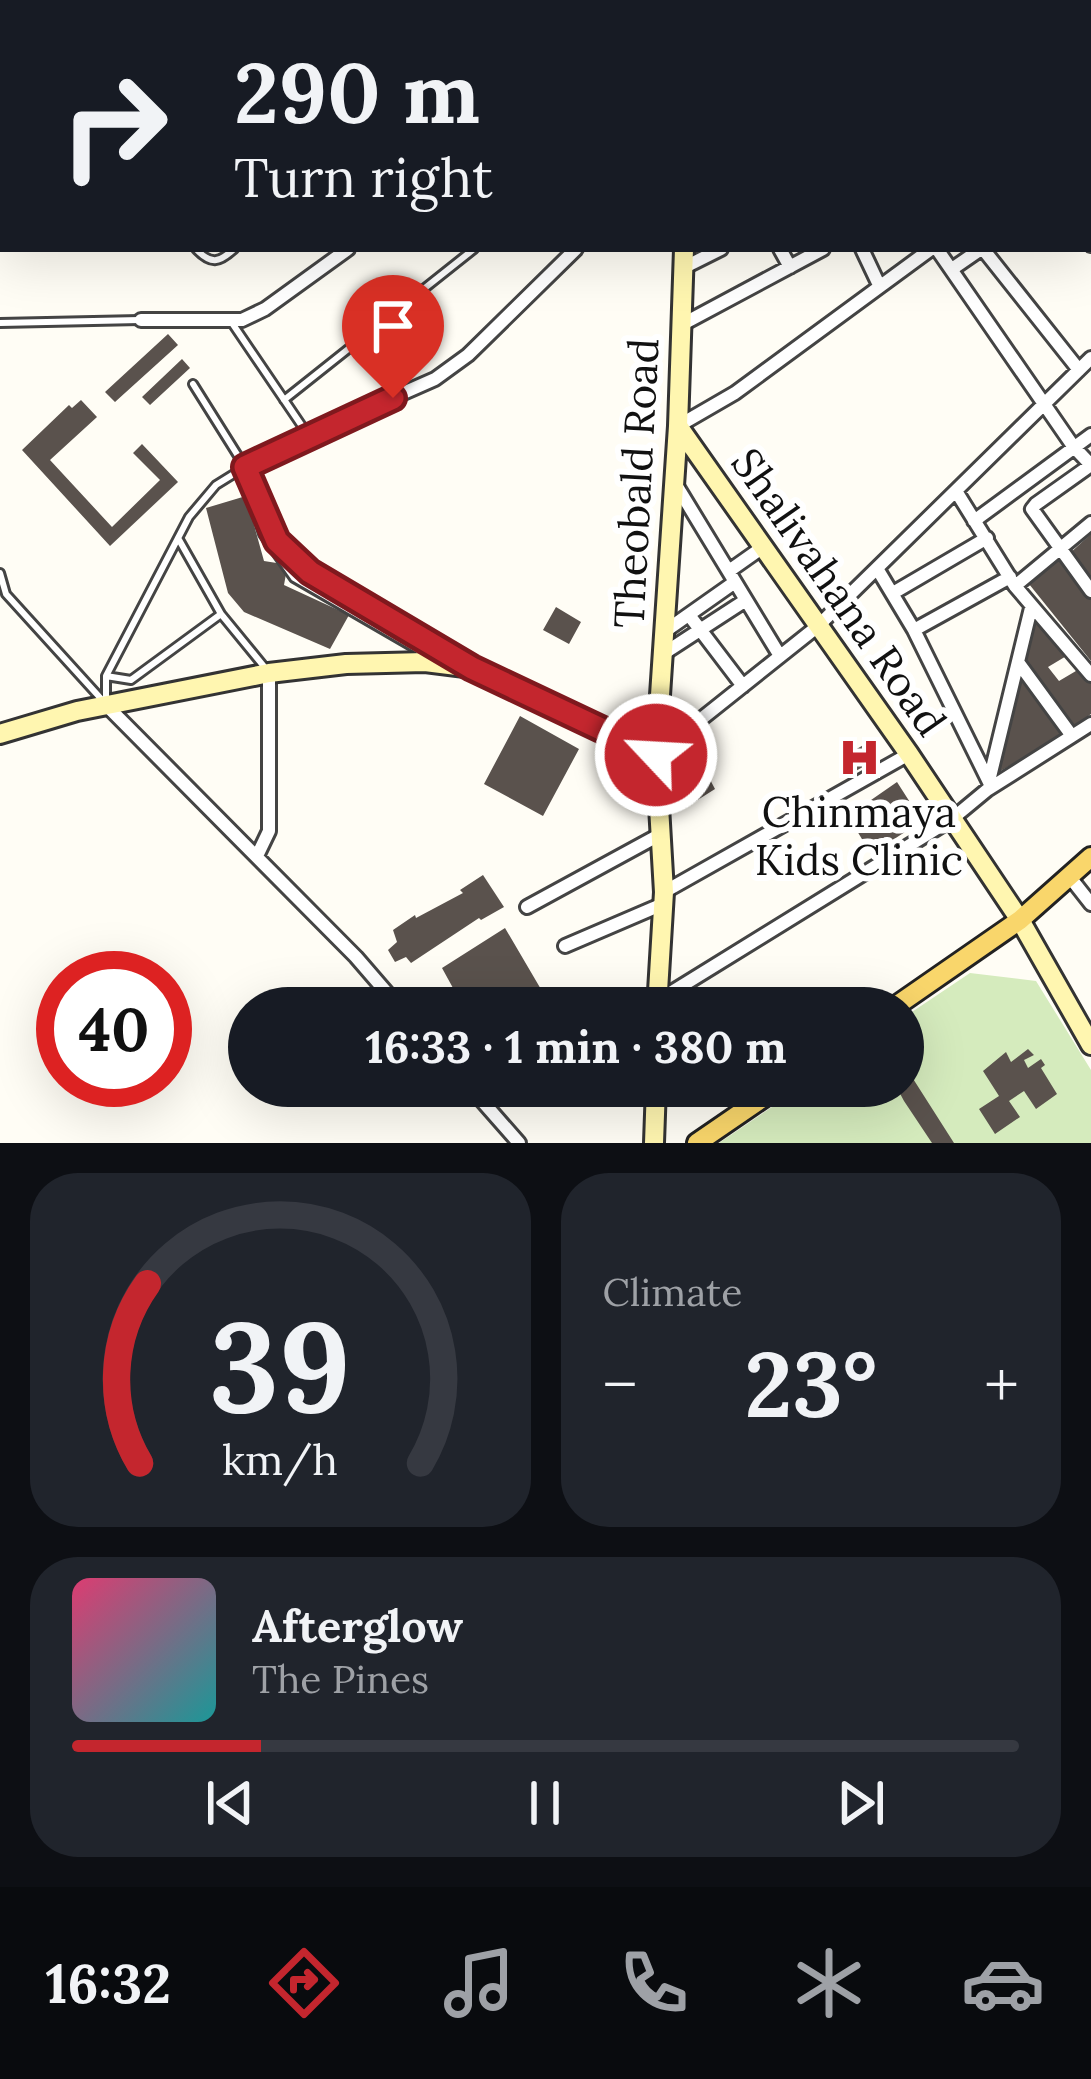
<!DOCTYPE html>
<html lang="en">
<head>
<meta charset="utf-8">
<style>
  :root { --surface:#171b24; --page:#20242c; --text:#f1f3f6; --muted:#9ea1a6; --line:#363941; --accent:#c4262e }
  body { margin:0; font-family:Lora,serif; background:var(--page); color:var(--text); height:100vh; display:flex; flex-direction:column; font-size:45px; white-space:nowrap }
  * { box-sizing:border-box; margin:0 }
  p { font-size:39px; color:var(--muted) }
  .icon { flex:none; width:66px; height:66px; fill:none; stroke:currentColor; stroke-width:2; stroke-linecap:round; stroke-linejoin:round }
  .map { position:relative; height:1143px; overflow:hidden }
  .drawer { display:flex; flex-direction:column; gap:30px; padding:30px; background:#0d0f14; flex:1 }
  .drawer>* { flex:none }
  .top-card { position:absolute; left:0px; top:0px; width:1092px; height:252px; box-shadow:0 12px 48px #0002; background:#171b24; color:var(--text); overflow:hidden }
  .speed { position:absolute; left:36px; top:951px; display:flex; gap:24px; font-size:60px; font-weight:700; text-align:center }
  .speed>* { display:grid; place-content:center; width:156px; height:156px; border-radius:50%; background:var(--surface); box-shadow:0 12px 48px #0002; line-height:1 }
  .speed .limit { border:18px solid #d22; background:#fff; color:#111 }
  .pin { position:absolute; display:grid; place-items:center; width:102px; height:102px; color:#fff; margin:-123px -51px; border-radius:50% 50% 50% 0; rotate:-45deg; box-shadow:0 0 12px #0007 }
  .pin .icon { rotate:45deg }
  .me { position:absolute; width:132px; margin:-66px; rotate:295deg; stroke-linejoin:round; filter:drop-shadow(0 0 9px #0008) }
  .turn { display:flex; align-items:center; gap:42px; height:252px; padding:0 36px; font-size:54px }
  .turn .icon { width:156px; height:156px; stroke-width:2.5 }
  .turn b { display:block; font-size:84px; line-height:102px }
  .big { font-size:90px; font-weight:700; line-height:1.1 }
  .drawer .card { flex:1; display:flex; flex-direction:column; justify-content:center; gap:18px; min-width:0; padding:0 42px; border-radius:48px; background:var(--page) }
  .drawer .dial { align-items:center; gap:0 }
  .dial svg { height:312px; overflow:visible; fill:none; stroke:var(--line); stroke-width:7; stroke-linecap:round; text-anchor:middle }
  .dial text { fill:var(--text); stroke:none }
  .song { display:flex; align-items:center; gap:36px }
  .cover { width:144px; height:144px; border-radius:18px; background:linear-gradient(135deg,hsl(340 70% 55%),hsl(180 70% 35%)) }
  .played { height:12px; border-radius:6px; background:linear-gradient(90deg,var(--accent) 20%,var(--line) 20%) }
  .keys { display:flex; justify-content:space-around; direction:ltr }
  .heat { display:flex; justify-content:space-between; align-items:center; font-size:66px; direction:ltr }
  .drawer .tiles { flex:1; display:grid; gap:30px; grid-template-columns:1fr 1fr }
  .card:last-child { grid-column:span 2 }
  .trip { position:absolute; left:228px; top:987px; width:696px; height:120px; border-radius:60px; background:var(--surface); box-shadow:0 12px 48px #0002; font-weight:700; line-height:120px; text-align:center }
  .tab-bar { display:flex; height:192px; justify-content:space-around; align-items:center; background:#090b0e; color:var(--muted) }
  .tab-bar .icon { width:84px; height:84px }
  .tab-bar .on { color:var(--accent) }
  .tab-bar b { font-size:54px; color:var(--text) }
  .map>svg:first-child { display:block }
  .green { fill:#d5ebbd }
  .pitch { fill:#e6f2cf }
  .building { fill:#5a524d }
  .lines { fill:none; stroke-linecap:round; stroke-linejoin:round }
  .lane-casing { stroke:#444; stroke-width:12 }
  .street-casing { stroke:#444; stroke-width:18 }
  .secondary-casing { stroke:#333; stroke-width:24 }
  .primary-casing { stroke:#222; stroke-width:24 }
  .lane { stroke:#fff; stroke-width:6 }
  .street { stroke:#fff; stroke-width:12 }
  .secondary { stroke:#fff6b0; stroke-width:18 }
  .primary { stroke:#f9d66b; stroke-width:18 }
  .route-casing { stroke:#7f191e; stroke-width:30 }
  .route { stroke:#c4262e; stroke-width:21 }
  .labels { text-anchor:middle; stroke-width:12; stroke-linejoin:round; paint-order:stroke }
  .street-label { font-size:42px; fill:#111; stroke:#fff }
  .poi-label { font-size:42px; fill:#111; stroke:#fff }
</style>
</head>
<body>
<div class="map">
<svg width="1091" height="1143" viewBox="0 0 1091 1143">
  <rect width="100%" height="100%" fill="#fffdf5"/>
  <path class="green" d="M970 973 1036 981 1091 1070V1143H719L803 1086H903V1018Z"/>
  <path class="pitch" d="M0 0H377L380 3H3V36L0 33Z"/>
  <path class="building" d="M168 334 178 345 115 402 105 392Z
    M182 359 190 368 150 405 142 397Z
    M81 400 97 417 50 460 112 527 160 480 133 453 142 444 178 482 110 546 22 450 69 405 72 408Z
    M246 496 264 561 283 564 286 574 284 585 349 615 330 649 244 612 228 593 206 508Z
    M1091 534V583L1069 554Z
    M1061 556 1091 596V661L1029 584Z
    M556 607 581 622 569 644 543 630Z
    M1034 616 1068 655 1048 667 1059 681 1081 668 1091 680V714L1071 728 1025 658Z
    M1020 671 1068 733 995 774Z
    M520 716 579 749 543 816 484 784Z
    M865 744 875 760 854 772 845 756Z
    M698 757 715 789 685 808 681 799V783L687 768Z
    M897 782 922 821 871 854 848 816Z
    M483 875 504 907 481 920 479 918 411 963 406 957 395 962 388 950 397 942 393 930 415 915 416 918 463 893 460 890Z
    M505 928 542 991 513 1008H464L442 968Z
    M732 994 741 1008H710Z
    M1028 1049 1034 1055 1024 1060 1028 1068 1041 1059 1045 1065 1041 1068 1057 1094 1036 1109 1024 1091 1009 1101 1020 1117 995 1134 979 1109 999 1096 983 1071 1006 1052 1011 1062Z
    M903 1063 954 1143H932L904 1101 896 1086H903Z
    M705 1086H742L716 1102Z"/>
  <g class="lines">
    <defs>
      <path id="lane" d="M480 3 481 0
        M0 49 3 52
        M196 249C211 265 219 263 234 249
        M230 320 306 432
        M0 323 140 320
        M284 400 474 249
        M252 500 263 534 294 578 427 655
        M178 538 221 614 266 669
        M0 573 6 594 104 702
        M106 676 131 680 221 614
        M106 701V676L189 517 216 485 245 467 193 384"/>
      <path id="street" d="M951 0 953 3
        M1019 0 1021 3
        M542 3 544 0
        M782 3 787 0
        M865 3 869 0
        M927 3 932 0
        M996 3 1001 0
        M1089 104 1091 107
        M1089 119 1091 117
        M1089 179 1091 178
        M1089 242 1091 245
        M780 249 790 267
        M862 249 879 285
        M937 249 1073 446 1091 465
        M983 249 1079 370
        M683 268 721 249
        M952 269 981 249
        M141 320H242L265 309 348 249
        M681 325 823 249
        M678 426 735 393 931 249
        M1091 465 1036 504 1032 509 1091 591
        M675 483 780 656
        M956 491 1015 586 1091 675
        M974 521 1091 435
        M878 570 914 630 989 782
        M729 571 763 547
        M1015 586 1091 523
        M893 593 987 538
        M689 615 743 686
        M914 630 1010 577
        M664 632 735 582
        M663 654 746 600
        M1018 662 1072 736
        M464 663 310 572 277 541 245 467 308 435 435 379 468 355 576 249
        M106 705 356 957 400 1008
        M656 755 818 626 1091 358
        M989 781 1031 608
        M257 856 269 831V673
        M1069 876 1091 904
        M664 892 909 754
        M527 907 661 834
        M565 946 663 904
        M646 1008 952 819 987 790 1091 724
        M469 1086 519 1143"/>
      <path id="secondary" d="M685 0V3
        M678 426 909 754 1020 920 1091 1045
        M0 734 77 711 269 673 346 664 425 662 473 668 656 755
        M657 1008 664 892 656 755 678 426 684 249
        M654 1143 656 1086"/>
      <path id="primary" d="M893 1008 1020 920 1091 857
        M697 1143 780 1086"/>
    </defs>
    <use href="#lane" class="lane-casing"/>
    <use href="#street" class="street-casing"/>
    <use href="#secondary" class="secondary-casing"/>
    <use href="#primary" class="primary-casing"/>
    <use href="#lane" class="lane"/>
    <use href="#street" class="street"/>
    <use href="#secondary" class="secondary"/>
    <use href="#primary" class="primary"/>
  </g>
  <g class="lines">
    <defs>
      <path id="route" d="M393 398 245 467 277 541 310 572 472 668 656 755"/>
    </defs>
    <use href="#route" class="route-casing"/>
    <use href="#route" class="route"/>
  </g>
  <defs>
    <symbol id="hospital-bare" viewBox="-9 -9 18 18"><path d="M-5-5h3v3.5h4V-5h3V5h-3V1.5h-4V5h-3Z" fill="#c4262e" stroke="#fff" stroke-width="2.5" paint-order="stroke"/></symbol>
  </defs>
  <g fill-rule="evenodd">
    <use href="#hospital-bare" x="830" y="728" width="59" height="59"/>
  </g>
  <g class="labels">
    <g class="street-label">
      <text transform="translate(636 483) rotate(-87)" y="15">Theobald Road</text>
      <text transform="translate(839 592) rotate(55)" y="15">Shalivahana Road</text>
    </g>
    <g class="poi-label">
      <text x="859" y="827">Chinmaya<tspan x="859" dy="48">Kids Clinic</tspan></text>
    </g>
  </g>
</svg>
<div class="speed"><div class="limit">40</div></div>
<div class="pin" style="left:393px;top:398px;background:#d93025"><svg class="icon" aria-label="arrive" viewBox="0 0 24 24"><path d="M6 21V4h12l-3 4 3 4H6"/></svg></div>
<svg class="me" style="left:656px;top:755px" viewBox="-20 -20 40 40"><circle r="17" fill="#c4262e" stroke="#fff" stroke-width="3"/><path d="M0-11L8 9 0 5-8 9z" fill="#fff"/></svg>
<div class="trip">16:33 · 1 min · 380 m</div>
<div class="top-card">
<div class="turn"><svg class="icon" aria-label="right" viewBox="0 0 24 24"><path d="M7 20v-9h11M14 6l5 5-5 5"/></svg><div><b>290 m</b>Turn right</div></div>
</div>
</div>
<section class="drawer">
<div class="tiles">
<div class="card dial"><svg viewBox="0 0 100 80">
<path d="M14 69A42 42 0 1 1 86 69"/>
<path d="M14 69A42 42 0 0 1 16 23" stroke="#c4262e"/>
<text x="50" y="56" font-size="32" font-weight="700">39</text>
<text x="50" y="72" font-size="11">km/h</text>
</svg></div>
<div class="card"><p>Climate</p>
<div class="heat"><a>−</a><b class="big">23°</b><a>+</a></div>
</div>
<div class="card">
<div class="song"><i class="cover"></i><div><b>Afterglow</b><p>The Pines</p></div></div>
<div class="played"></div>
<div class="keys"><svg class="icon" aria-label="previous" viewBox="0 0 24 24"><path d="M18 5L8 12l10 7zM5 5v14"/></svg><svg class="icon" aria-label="pause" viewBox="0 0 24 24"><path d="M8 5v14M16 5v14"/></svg><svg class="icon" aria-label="next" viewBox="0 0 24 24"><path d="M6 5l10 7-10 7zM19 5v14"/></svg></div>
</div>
</div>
</section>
<nav class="tab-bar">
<b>16:32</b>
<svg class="icon on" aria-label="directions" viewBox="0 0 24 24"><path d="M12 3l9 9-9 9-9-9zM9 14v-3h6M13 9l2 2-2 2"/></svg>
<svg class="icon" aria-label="music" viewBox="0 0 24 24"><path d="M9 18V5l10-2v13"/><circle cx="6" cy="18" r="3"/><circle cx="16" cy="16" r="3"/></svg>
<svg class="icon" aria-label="phone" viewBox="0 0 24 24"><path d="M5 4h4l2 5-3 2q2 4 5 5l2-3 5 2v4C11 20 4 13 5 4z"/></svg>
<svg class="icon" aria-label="climate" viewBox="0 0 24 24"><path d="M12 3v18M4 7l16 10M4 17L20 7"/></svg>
<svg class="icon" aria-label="car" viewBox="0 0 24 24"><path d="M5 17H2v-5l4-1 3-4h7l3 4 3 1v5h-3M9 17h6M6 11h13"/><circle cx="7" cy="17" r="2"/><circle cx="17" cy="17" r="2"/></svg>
</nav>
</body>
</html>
